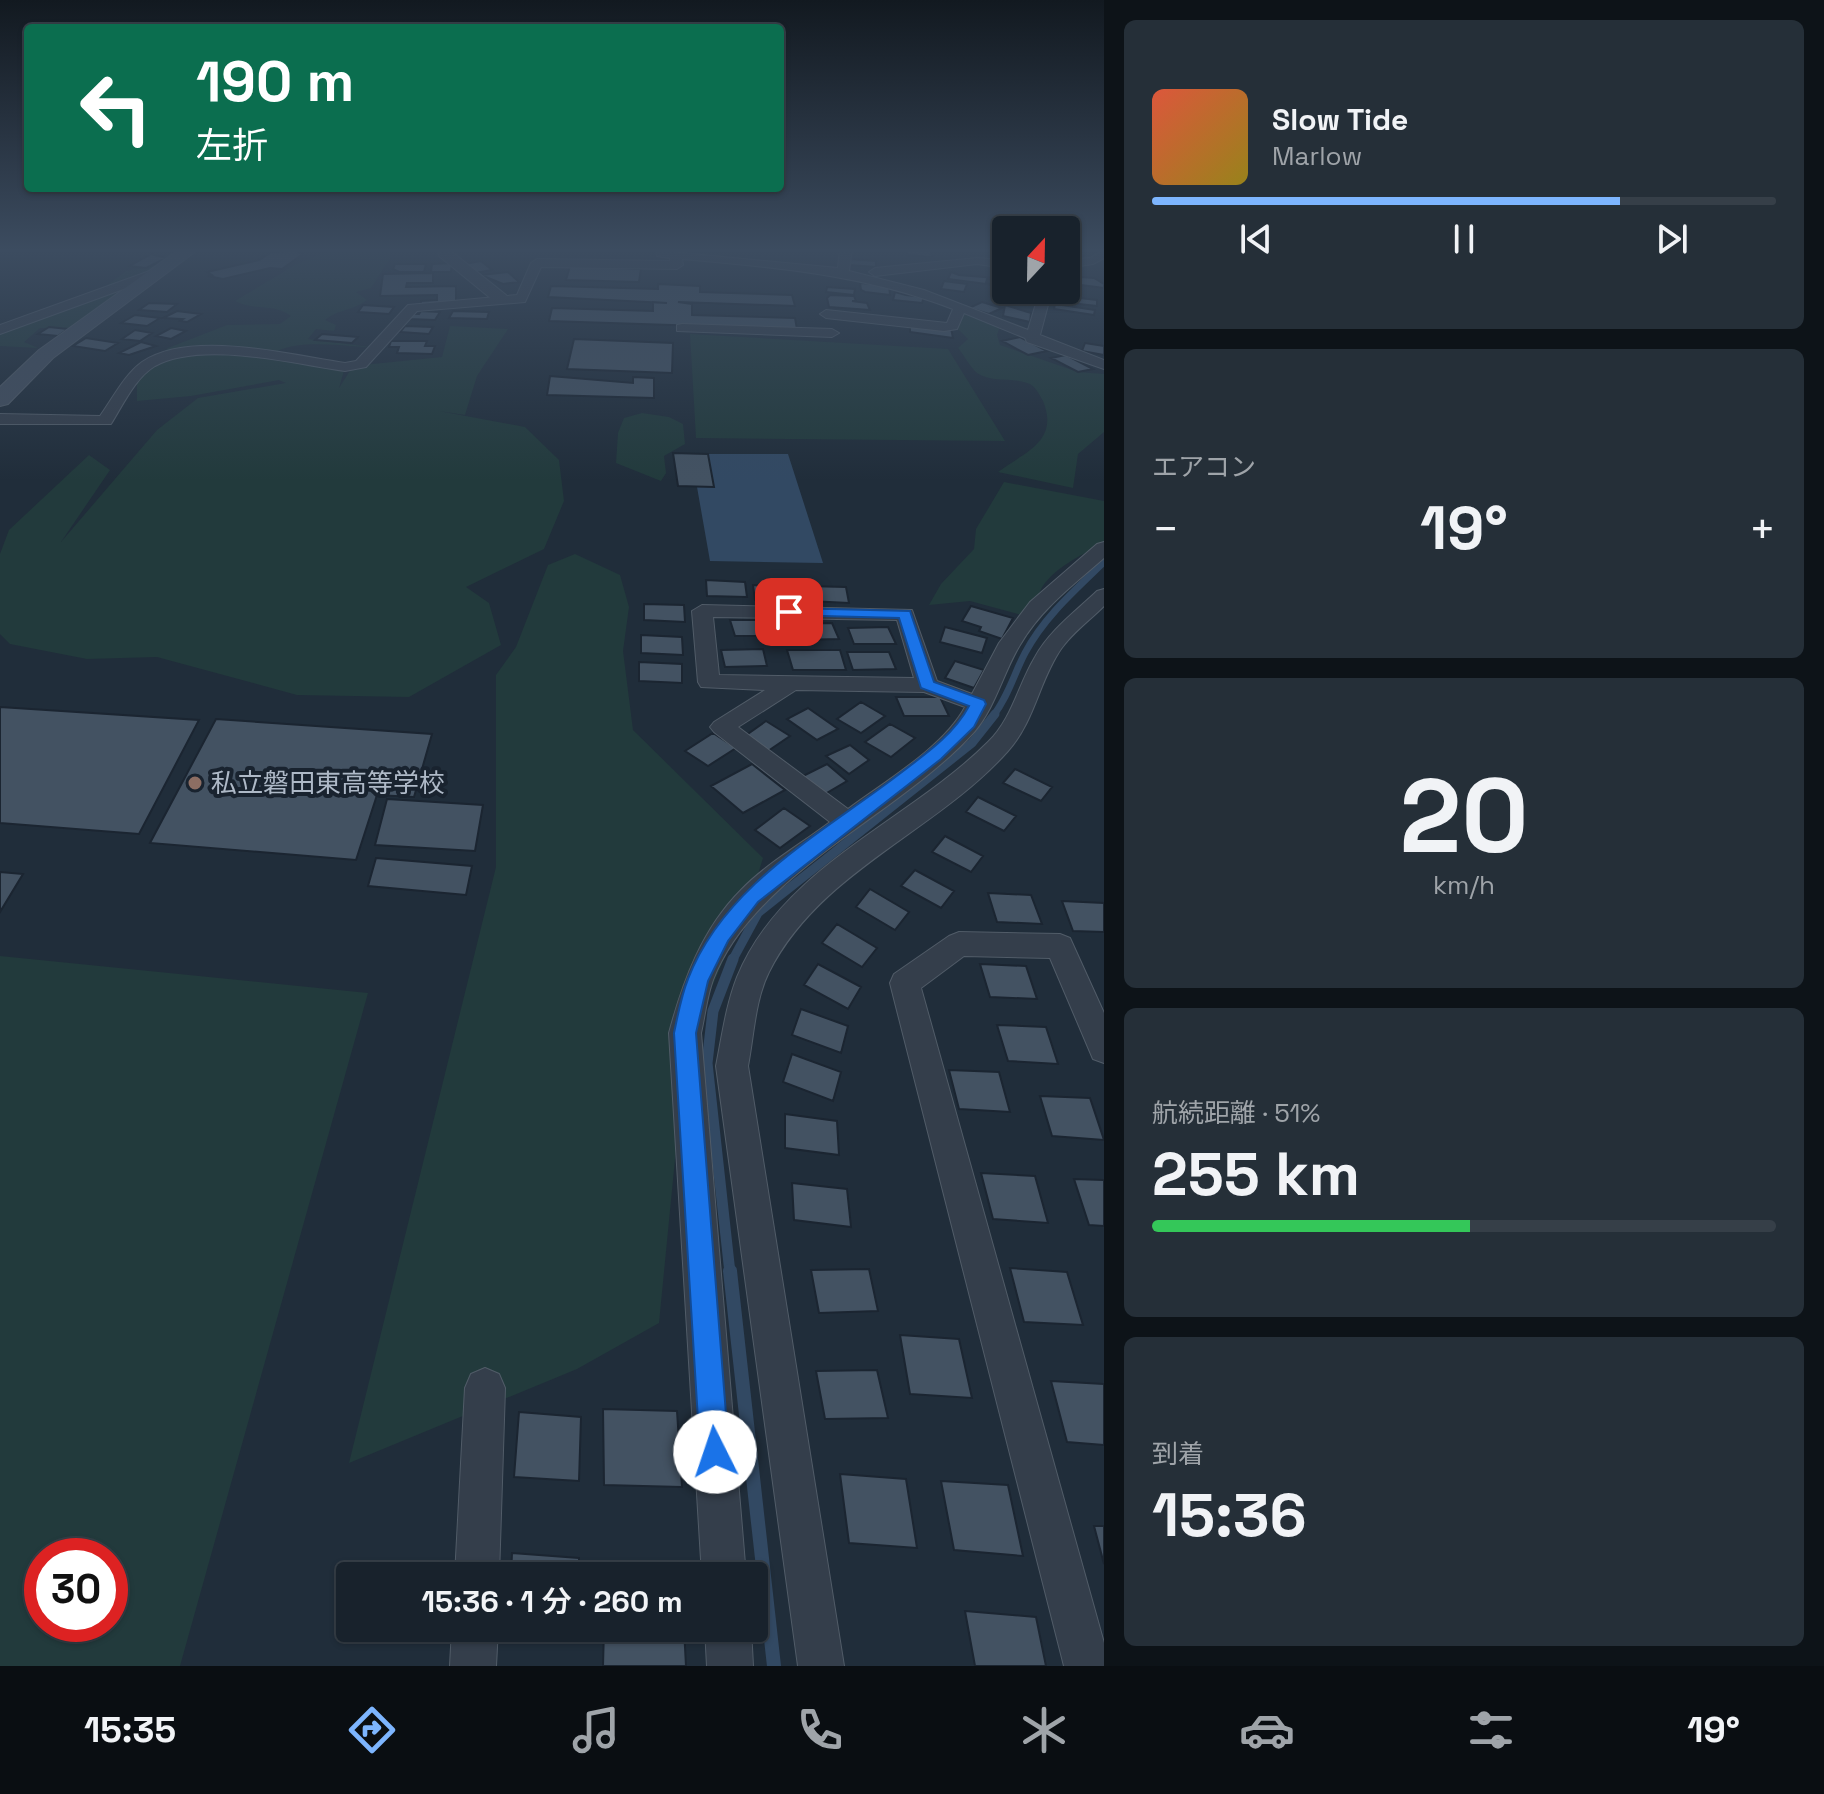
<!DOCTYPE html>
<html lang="ja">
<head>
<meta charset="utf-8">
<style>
  :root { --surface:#18222c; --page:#252f38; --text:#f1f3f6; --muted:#9fa4a9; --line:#363f48; --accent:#7db5fe }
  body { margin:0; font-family:"Space Grotesk","Noto Sans JP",sans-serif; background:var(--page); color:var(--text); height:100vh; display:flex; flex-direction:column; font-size:30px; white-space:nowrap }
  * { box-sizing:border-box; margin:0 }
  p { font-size:26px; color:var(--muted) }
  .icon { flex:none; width:44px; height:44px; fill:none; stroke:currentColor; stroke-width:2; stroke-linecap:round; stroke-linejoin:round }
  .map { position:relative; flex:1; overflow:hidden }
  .side { display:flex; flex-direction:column; gap:20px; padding:20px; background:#0d1318; width:720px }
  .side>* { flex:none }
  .top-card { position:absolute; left:24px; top:24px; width:760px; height:168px; border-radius:8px; box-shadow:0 2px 6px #0004,0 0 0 2px var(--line); background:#0b6e4f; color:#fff; overflow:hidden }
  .needle { width:52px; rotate:22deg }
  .buttons { position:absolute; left:992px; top:216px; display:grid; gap:16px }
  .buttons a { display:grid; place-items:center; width:88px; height:88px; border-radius:8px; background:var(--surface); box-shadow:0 2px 6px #0004,0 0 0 2px var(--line); font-size:40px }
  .speed { position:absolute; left:24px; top:1538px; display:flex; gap:16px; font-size:40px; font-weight:700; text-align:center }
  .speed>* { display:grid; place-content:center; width:104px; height:104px; border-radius:50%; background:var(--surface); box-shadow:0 2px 6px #0004,0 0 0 2px var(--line); line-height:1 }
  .speed .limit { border:12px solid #d22; background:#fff; color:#111 }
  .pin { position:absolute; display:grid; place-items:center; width:68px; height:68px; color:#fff; margin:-34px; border-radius:16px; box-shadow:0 4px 12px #0006 }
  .me { position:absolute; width:88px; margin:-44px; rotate:356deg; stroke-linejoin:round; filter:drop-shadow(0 0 6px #0008) }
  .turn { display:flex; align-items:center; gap:28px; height:168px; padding:0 40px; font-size:36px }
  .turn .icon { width:104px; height:104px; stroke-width:2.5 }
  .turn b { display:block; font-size:56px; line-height:68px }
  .big { font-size:60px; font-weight:600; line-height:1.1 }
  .side .tile { flex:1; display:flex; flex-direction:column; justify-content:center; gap:12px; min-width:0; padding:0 28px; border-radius:12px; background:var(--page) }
  .side .dial { align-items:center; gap:0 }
  .dial b { font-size:104px; line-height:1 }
  .song { display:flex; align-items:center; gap:24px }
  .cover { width:96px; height:96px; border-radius:12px; background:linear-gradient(135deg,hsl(10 70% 55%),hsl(50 70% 35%)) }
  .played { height:8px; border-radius:4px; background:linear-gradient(90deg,var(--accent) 75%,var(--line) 75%) }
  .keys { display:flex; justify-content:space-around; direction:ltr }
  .heat { display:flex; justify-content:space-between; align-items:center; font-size:44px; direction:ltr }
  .charge { height:12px; border-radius:6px; background:linear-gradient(90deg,#34c759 51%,var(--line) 0) }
  .trip { position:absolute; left:336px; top:1562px; width:432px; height:80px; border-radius:8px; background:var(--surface); box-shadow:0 2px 6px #0004,0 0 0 2px var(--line); font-weight:600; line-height:80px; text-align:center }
  .menu { display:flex; height:128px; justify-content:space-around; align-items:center; background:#0a0e12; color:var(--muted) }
  .menu .icon { width:56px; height:56px }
  .menu .active { color:var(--accent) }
  .menu b { font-size:36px; color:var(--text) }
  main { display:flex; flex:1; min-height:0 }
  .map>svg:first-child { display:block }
  .green { fill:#223a3c; fill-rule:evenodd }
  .water { fill:#324963 }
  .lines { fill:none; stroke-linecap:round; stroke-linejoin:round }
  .stream-far3 { stroke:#324963; stroke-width:7 }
  .stream-far2 { stroke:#324963; stroke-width:9 }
  .stream-far1 { stroke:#324963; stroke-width:11 }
  .stream { stroke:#324963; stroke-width:14 }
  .building { fill:#435262; stroke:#1b2531; stroke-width:2 }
  .minor-casing { stroke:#515c68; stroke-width:2 }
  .tertiary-casing { stroke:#515c68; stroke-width:2 }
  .secondary-casing { stroke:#515c68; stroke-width:2 }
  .minor { fill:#343e4b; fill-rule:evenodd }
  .tertiary { fill:#343e4b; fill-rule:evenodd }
  .secondary { fill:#424e5e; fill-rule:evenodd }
  .route { fill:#1a73e8; stroke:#114b97; stroke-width:2 }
  .education-dot { fill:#8d6e63; stroke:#19232f; stroke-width:3 }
  .labels { text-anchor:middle; stroke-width:8; stroke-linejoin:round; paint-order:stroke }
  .poi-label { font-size:26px; fill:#aeb9c7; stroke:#19232f; text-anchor:start }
</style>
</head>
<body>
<main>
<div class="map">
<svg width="1104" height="1666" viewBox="0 0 1104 1666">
  <rect width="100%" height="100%" fill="#202d3a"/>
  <path class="green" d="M334 248H389L391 257 371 288 356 292 367 300C353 311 338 309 325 320L336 325 334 331 316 329 308 339 378 348C351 347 291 337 272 355L345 367 339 388 353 366 442 357 450 326 508 329 477 376 465 415 439 411 525 427 559 460 564 501 544 549 466 587 489 603 501 645 409 697 297 695 157 657 87 659 10 644 0 634V554L9 530 89 455 110 470 61 542 157 430 198 398 286 383 279 380 191 396 137 401V376L168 348 227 325 280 324 291 316C275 303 253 311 235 301L295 265Z
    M153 266 164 267 73 328H40L24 342 38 348 0 346V330L89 299 126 271Z
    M960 308 1001 323 997 335 1000 345 1078 372 1104 374V432L1078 454 1073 488 998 472C1023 453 1060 442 1043 401 1039 394 1035 385 1027 383 1012 377 991 383 977 373 970 367 964 355 958 348L968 339 957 328Z
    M690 334 948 349 1005 441 696 438Z
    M642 413 669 417 683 424 685 444 664 456 666 473 661 481 616 463 618 433 624 418Z
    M1004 482 1104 501V543C1084 554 1060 564 1045 583 1037 592 1037 607 1029 617L970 601 929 605 941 584 974 549 976 529Z
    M575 554 620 575 629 607 623 651 633 730 763 858 751 897 686 1047 659 1323 577 1369 349 1463 496 867V675L516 647 548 565Z
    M0 956 368 993 180 1666H0ZM42 1556H110V1624H42Z"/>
  <path class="water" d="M673 454H788L823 563 710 561 697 487 678 486Z"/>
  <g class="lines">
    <path class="stream-far3" d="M993 716C1008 697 1014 674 1025 653 1044 617 1075 590 1104 562"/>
    <path class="stream-far2" d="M732 961 758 913 972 743 995 714"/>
    <path class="stream-far1" d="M730 1273 707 1063 713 1011 733 959"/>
    <path class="stream" d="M730 1271 774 1666"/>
  </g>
  <path class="building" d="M283 248H312L300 253 303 254 282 269 270 268 223 279 208 276 212 275 207 272 259 260 271 252 288 251 280 250Z
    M907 249 931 251 932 257 907 255Z
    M151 254 166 258 146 268 129 266Z
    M849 259 876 261V267L849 265Z
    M481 261 492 270 475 273 464 264Z
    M452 263 451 272H431L432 264Z
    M395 264H426L424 272H399L393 269Z
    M570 266 641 269 639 282 566 280Z
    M508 272 519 282 503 284 481 275Z
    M951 272 959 275 996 278 987 279 986 283 994 285 948 279Z
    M433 273V283H407L406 287 456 286V302L421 304V301L437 300V295L380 296 383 274Z
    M1081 277 1094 278 1104 284V288L1081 285Z
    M944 281 967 284 964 292 941 289Z
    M860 283 889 285 890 295 865 292 861 290Z
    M658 284 700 286V292L792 295 795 306 678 302 692 304V315L795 318 797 329 549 321 552 308 653 311V302L667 303 548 297 551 286 658 289Z
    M827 287 855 289 854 295 826 292Z
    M895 292 906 295 924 297 922 303 893 300Z
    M830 295 854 296 856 301H852L867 303 870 310 829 307 827 298Z
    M1071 297 1097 300V306L1070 303Z
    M982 302 1002 308 989 314 969 308Z
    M149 303 177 304 167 312 139 310Z
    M1055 304 1095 310 1094 315 1054 309Z
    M363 305 394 307 389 314 358 312Z
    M1005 305 1031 313 1030 322 1003 316Z
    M177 311 201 314 187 322 180 321 183 319 163 318Z
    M421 311 440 312 435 320 409 319 413 314H419Z
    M453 311 489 312 487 319 449 318Z
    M135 315 160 318 147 326 121 323Z
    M910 325 951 328 953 338 910 332Z
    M405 326 433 327 429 334 400 332Z
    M49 327 68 329 58 336 38 334Z
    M171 328 186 331 171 339 156 336Z
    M135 330 152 333 140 341 122 339Z
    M322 334 358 337 352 343 315 340Z
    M1020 337 1047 351 1028 355 1002 341Z
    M86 338 118 343 105 351 73 346Z
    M574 339 673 343 672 373 567 369Z
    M391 341H427L425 346H435L432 354 397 353 399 347H389Z
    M141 342 156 346 129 355 119 353Z
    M1085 343 1104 346V355L1082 351Z
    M1066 355 1093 369 1078 372 1051 358Z
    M550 376 633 383V377L654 378V398L547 395Z
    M673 453 708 454 714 487 678 486Z
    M706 580 745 582 747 597 707 596Z
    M753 585 781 586 784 601 755 600Z
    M806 586 846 587 849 603 809 601Z
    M644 604 684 605 685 622 644 620Z
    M971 606 1013 618 1002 639 979 631 981 627 962 621Z
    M730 620H771L775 636H735Z
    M832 623 839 639 798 640 792 624Z
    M888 627 896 644H854L848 628Z
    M945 627 987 638 982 653 940 642Z
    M641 635 682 637 683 655 641 653Z
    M763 649 767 666 725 667 721 650Z
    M787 650H840L846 670H793Z
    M847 652H889L896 669 853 670Z
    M955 661 984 670 974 688 945 678Z
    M639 662 682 664V683L639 681Z
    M896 697H940L949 716H904Z
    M861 702 885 716 861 733 837 719Z
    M0 707 199 720 139 834 0 823Z
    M808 708 838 729 817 740 787 719Z
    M216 719 432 734 414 797 377 795 356 860 150 843Z
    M766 721 790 736 768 751 745 736Z
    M890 724 915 738 891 757 865 742Z
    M713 733 736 748 708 766 685 751Z
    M850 745 869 760 849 774 826 756Z
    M752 764 785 790 743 813 711 786Z
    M827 764 847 781 825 794 803 776Z
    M1015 769 1052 787 1041 801 1003 783Z
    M978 797 1016 816 1004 831 966 812Z
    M387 799 483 805 475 851 375 845Z
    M784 808 810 826 780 848 755 830Z
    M945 836 983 856 971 872 932 852Z
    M376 858 472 866 466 895 368 886Z
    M915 870 954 891 941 908 901 886Z
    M0 872 23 874 0 912Z
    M870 889 909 912 895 930 856 907Z
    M988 893 1031 895 1042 924 997 922Z
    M1062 901 1104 903V932L1073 931Z
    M837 924 877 948 862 967 822 943Z
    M818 964 861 987 848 1009 804 985Z
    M980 964 1026 966 1037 999 990 997Z
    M801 1009 848 1026 841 1053 792 1035Z
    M997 1025 1046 1027 1058 1064 1008 1061Z
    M792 1054 841 1072 833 1101 783 1082Z
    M949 1070 999 1072 1010 1112 959 1109Z
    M1040 1096 1090 1098 1104 1140 1052 1136Z
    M785 1114 837 1121 839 1155 785 1148Z
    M981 1173 1035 1176 1048 1223 993 1219Z
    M1074 1179 1104 1180V1226L1089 1225Z
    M792 1183 847 1189 851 1227 794 1220Z
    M1010 1268 1067 1272 1083 1325 1024 1322Z
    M869 1269 878 1311 819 1313 811 1270Z
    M900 1335 959 1339 972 1398 910 1394Z
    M877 1370 888 1418 825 1419 816 1371Z
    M1051 1381 1104 1384V1445L1067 1442Z
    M603 1409 677 1411 682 1487 604 1485Z
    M519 1412 581 1417 579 1481 514 1477Z
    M840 1474 906 1479 917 1548 849 1543Z
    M941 1481 1008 1485 1023 1556 954 1550Z
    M1094 1526H1104V1564Z
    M512 1553 579 1558V1576H511Z
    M606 1567 681 1573 682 1576H606Z
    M965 1611 1036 1617 1046 1666H975Z
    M507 1628H577V1635L507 1629Z
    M604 1628H684L686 1666H603Z"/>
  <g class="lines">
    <defs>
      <path id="minor" d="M840 248H852L849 271 924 290 1028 330 1040 290H1052L1040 335 1104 360V369L1027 342 1025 338 964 313 957 329 944 331 826 318 820 314 826 310 947 323 953 309C865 275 775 267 682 259L683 265 677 269 541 267 525 302 417 311 366 367 345 371C294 364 202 340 155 366 135 378 123 405 111 424H0V414L100 416C113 398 124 375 142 362 190 329 291 355 345 363L356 361 408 305 517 295 531 263 537 259 670 261V258L657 256V252L661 251 838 268Z
        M1104 250V258L1093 264 1066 268V260L1090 258Z
        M977 258 1006 260V268L977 264 875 276 869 272 875 268Z
        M158 268 164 272 162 275 0 334V325Z
        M682 324 832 329 839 333 832 337 677 331V325Z
        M1104 542V558C1073 585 1041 609 1020 645 1004 671 995 708 975 731 900 815 754 873 713 980 707 996 705 1016 701 1033L746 1576H702L669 1033C683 981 702 929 741 890 766 864 801 844 830 822L714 732 710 727 714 722 765 690 701 687 698 682 692 611 702 605 912 610 937 681 972 694 999 643 1030 602 1097 544ZM713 617 897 620 914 678 719 675ZM796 690 924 692 965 707C944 747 884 782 848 809L738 727Z
        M1104 589V606C1090 620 1072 633 1061 649 1039 681 1035 721 1008 751 936 832 820 871 769 972 755 1000 754 1035 748 1066L844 1666H798L716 1066C722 1036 726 1005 737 977 783 866 908 822 988 742 1012 719 1018 685 1035 657 1050 630 1075 612 1097 591Z
        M959 932 1060 934 1070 938 1104 1013V1063L1093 1059 1050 958 964 956 921 988 1104 1643V1666H1064L890 983 894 974 949 936Z
        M485 1368 499 1374 505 1388 499 1576H455L465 1388 471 1374Z
        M452 1628H498L496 1666H450Z
        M705 1628H751L753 1666H707Z"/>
      <path id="tertiary" d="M438 248H452V252L506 295 508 298 506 301H494L439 256Z"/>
      <path id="secondary" d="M181 248H200L53 358 8 404 0 406V387L39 350Z"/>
    </defs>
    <use href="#minor" class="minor-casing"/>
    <use href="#tertiary" class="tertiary-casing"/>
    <use href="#secondary" class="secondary-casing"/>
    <use href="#minor" class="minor"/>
    <use href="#tertiary" class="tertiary"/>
    <use href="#secondary" class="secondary"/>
  </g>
  <linearGradient id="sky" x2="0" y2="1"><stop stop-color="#121920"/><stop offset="0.52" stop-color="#3c4c60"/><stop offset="1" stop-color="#3c4c60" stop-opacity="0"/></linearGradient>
  <rect width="1104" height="481" fill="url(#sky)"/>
  <path class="route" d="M789 608 910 611 934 682 984 700 986 704 974 727 941 759 758 902 728 941 708 981 696 1033 729 1452 725 1462 715 1466 705 1462 700 1452 674 1033C678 1015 681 996 688 979 723 888 815 837 890 781 918 759 952 738 969 706L921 688 899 618 784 615 782 612Z"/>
  <circle class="education-dot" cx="195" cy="783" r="8"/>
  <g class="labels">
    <g class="poi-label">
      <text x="211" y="792">私立磐田東高等学校</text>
    </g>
  </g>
</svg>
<div class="buttons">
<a><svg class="needle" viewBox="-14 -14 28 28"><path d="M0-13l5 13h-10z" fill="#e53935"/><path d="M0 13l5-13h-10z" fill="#9fa4a9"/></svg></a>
</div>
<div class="speed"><div class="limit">30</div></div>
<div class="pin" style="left:789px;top:612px;background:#d93025"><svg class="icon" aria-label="arrive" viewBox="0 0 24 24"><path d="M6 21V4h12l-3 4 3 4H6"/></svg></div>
<svg class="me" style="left:715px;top:1452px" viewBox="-20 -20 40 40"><circle r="19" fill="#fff"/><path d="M0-13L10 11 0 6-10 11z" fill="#1a73e8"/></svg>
<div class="trip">15:36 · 1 分 · 260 m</div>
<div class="top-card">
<div class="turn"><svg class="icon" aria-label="left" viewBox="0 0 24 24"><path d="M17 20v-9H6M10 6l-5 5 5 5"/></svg><div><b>190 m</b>左折</div></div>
</div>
</div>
<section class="side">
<div class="tile">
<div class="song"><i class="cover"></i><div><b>Slow Tide</b><p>Marlow</p></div></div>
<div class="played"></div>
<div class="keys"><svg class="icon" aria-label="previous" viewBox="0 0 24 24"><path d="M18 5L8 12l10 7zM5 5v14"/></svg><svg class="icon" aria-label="pause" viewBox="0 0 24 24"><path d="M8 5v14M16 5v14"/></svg><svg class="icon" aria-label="next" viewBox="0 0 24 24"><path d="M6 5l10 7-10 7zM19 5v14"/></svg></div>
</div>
<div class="tile"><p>エアコン</p>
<div class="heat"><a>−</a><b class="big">19°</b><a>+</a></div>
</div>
<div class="tile dial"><b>20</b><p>km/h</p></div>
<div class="tile"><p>航続距離 · 51%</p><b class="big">255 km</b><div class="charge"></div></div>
<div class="tile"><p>到着</p><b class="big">15:36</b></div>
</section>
</main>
<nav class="menu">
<b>15:35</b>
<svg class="icon active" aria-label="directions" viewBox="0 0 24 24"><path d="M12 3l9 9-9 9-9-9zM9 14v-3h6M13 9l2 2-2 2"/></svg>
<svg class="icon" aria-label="music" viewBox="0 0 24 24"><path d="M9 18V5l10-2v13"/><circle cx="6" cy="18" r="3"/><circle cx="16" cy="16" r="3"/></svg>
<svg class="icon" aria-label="phone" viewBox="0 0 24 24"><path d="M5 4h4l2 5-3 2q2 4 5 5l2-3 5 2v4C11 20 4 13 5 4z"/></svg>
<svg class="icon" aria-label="climate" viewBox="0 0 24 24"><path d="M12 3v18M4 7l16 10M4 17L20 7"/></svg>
<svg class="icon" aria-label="car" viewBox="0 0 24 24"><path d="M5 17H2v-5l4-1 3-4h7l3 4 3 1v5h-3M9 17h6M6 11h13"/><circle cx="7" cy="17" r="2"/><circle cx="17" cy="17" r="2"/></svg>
<svg class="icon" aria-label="filters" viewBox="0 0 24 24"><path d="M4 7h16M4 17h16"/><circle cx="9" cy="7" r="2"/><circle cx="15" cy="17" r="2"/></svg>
<b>19°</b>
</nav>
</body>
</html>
